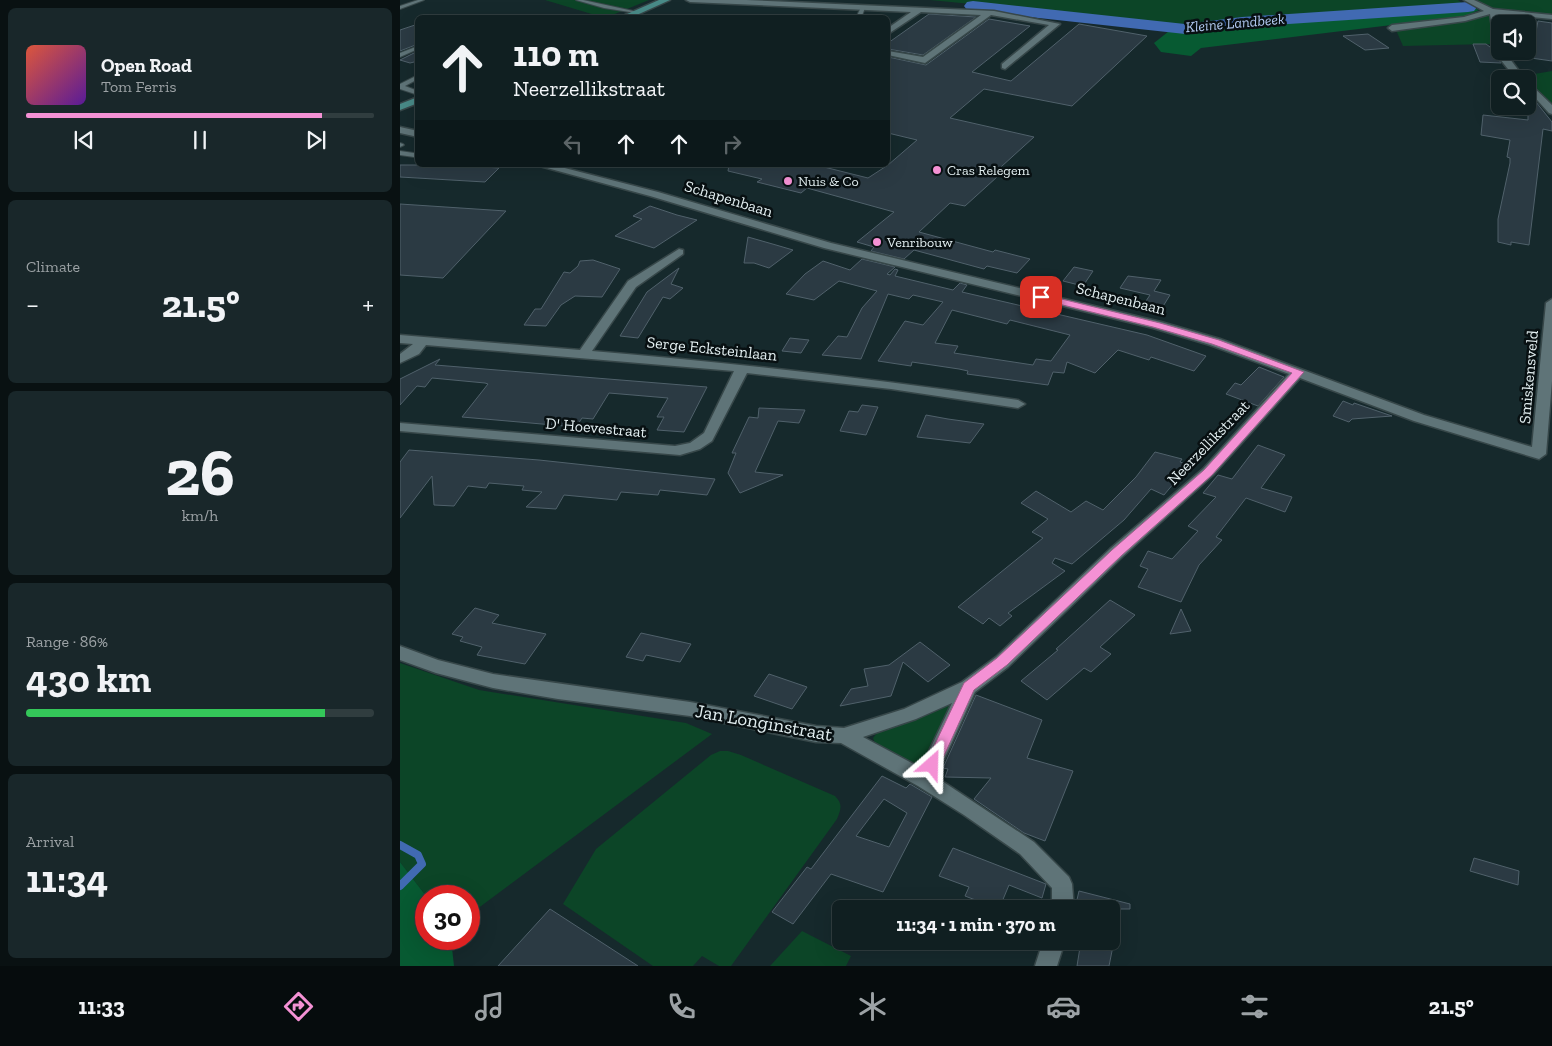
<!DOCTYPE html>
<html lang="en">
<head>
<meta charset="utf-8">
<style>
  :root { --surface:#101f21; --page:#19272a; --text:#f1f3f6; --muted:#9ca2a5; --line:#303d3f; --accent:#f491d4 }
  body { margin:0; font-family:"Zilla Slab",serif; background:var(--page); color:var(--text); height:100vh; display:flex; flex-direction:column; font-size:19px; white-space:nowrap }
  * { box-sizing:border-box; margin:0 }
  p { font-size:16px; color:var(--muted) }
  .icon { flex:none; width:28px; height:28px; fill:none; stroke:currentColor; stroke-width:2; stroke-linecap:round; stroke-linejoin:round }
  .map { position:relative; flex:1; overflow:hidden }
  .panel { display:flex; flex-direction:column; gap:8px; padding:8px; background:#091112; width:400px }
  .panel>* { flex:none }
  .hud { position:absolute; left:15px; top:15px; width:475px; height:152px; border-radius:8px; box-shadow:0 5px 20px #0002,0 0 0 1px var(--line); background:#101f21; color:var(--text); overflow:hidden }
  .controls { position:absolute; left:1091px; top:15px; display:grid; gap:10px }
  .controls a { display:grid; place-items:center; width:45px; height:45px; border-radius:8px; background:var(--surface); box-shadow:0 5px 20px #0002,0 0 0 1px var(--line); font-size:25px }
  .speed { position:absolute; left:15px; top:885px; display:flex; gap:10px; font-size:25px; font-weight:700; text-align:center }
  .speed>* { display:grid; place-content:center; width:65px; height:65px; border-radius:50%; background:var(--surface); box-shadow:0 5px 20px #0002,0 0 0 1px var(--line); line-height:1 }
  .speed .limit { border:8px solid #d22; background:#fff; color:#111 }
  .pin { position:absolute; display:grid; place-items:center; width:42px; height:42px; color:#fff; margin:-21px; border-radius:10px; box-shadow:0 2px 8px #0006 }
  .me { position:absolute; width:55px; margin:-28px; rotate:25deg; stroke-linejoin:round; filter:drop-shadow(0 0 4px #0008) }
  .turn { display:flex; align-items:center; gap:18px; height:105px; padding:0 15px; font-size:22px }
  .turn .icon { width:65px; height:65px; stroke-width:2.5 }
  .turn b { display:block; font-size:35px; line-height:42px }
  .lanes { display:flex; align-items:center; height:48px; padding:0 15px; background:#0003; justify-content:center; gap:25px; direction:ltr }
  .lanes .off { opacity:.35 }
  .big { font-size:38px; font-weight:700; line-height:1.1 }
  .panel .tile { flex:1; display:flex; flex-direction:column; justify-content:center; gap:8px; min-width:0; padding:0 18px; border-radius:8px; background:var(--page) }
  .panel .dial { align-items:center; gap:0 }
  .dial b { font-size:65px; line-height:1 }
  .song { display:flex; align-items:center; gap:15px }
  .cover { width:60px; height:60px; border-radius:8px; background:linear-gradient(135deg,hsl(10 70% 55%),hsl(270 70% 35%)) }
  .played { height:5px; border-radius:2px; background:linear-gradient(90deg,var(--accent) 85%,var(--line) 85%) }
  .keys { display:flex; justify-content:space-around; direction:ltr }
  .heat { display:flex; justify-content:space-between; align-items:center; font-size:28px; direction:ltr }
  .charge { height:8px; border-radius:4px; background:linear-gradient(90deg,#34c759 86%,var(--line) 0) }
  .trip { position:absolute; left:432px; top:900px; width:288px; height:50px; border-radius:8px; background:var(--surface); box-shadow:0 5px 20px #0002,0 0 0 1px var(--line); font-weight:700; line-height:50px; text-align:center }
  .tabs { display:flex; height:80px; justify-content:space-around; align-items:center; background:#060c0d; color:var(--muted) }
  .tabs .icon { width:35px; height:35px }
  .tabs .selected { color:var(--accent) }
  .tabs b { font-size:22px; color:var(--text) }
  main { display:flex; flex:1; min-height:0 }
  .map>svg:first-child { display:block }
  .green { fill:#0c4527 }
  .forest { fill:#075a32 }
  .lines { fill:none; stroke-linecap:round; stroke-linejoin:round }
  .stream { stroke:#416ab2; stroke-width:8 }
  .river { fill:#416ab2; fill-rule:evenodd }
  .building { fill:#2b3a43; stroke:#50616b; fill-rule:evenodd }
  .lane-casing { stroke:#374749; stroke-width:2 }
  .street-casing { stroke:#374749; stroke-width:3 }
  .secondary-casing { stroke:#374749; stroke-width:3 }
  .lane { fill:#5f7478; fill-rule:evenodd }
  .street { fill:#5f7478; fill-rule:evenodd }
  .secondary { fill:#498b88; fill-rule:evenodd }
  .route { fill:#f491d4; stroke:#9f5e8a }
  .poi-dot { fill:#f491d4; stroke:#081012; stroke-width:2 }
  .labels { text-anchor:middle; stroke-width:5; stroke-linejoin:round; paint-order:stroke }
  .far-poi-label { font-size:14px; fill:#e2eef0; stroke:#081012; text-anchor:start }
  .far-water-label { font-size:15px; font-style:italic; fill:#b2c9f1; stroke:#081012 }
  .street-label { font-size:16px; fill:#e2eef0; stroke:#081012 }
  .near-street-label { font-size:19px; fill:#e2eef0; stroke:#081012 }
</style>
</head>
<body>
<main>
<section class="panel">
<div class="tile">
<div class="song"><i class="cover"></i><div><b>Open Road</b><p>Tom Ferris</p></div></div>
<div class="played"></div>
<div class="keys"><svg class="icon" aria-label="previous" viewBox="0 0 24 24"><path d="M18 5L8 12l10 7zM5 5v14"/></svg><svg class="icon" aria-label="pause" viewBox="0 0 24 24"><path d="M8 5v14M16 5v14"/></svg><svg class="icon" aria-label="next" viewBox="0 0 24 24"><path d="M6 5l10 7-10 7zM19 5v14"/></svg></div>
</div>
<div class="tile"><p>Climate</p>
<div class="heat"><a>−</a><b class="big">21.5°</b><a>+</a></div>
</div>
<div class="tile dial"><b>26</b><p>km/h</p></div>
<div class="tile"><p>Range · 86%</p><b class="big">430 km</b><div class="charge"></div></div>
<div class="tile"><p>Arrival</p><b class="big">11:34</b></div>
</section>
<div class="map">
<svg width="1152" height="966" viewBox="0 0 1152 966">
  <rect width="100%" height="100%" fill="#16292c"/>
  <path class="green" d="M145 0H249L205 18Z
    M530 0H1058L1064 5 778 24Z
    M1073 0H1152V15L1098 11Z
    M1087 14 1091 17V44L1003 46 996 30Z
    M1152 71V106L1122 76Z
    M0 663 79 690 286 723 312 734 69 915V896H26L0 862Z
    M547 705 550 706 527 754 517 765 509 764 476 746 473 738 477 733Z
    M320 751H328L341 755 435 796C443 804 441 809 437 819L331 966H319L302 956 293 966H253L163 904 196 849 311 755Z
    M402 931 451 956 446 966H370Z"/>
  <path class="forest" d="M1064 5 1079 10 1066 16 801 48 791 56 761 52 754 43 778 24Z
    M0 862 26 896V939H51L54 966H0Z"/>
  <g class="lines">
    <path class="stream" d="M0 845 18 855 22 864 0 886"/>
    <path class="river" d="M573 1 785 24 842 17 1068 2 1074 3 1077 7 1074 11 1068 12 842 27 785 34 567 10 564 6 567 2Z"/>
  </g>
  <path class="building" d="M529 14 576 17 523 55 488 49V43Z
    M589 19 630 26 572 72 611 81 679 24 747 36 672 106 584 89 550 118 634 137 591 176 597 177 565 206 550 203 519 232 593 252 595 250 630 259 617 273 587 266 584 269 514 250 504 259 471 251 474 247 457 242 494 212 407 188 401 193 357 182 362 179 328 171 329 165H416L468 178 488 165 517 140 488 133V57L526 65Z
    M1138 21 1152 23V61L1131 58Z
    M18 24V44L0 51V30Z
    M968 34 989 48 965 50 943 36Z
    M1073 44H1086L1094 50 1101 63 1080 62Z
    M18 51V61L10 63 0 60Z
    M1128 92 1152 122V131L1143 129 1129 245 1111 242V245L1098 242V219L1110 163V158L1107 157 1110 140 1081 135 1083 115 1128 120Z
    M0 165H53L99 168 85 182 0 177Z
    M0 204 106 211 43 278 0 275Z
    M250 206 277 215 297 220 254 248 215 236 242 219 233 216Z
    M348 237 376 245 393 250 369 268 354 263H344Z
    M462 259 495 267 487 274 490 275 495 269 498 270 495 276 553 290 560 283 567 285 562 292 747 335 806 356 794 371 751 357 749 360 718 350 695 373 667 362 664 373 653 372 648 385 567 374 568 371 559 369 512 362 511 366 478 361 505 321 523 325 543 302 513 295 509 299 488 294 461 359 422 355 438 336 447 337 462 308 477 291 439 281 414 300 386 294 405 274 423 261 450 270ZM552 310 607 324 610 320 670 335 651 361 636 359 633 365 554 353 558 346 535 343Z
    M193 260 220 269 202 297 175 296 161 305 146 326 124 325 135 309H141L164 272 170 273 178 266 180 261Z
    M674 267 693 271 683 286 663 281Z
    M279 268 271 284 283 288 270 299 263 297 238 338 220 336 247 292Z
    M728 276 761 280 754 291 770 295 762 308 744 304 750 295 720 288Z
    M390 338 409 340 401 353 382 351Z
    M40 359 35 365 307 387 284 432 257 430 264 417H257L268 398 209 393 193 419 182 418 176 427 62 417 88 384 85 383 32 378 25 387 17 386 0 405V379Z
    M859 367 884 377 858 406 826 394 835 383 841 385Z
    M943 401 953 405 954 403 992 416 952 419 949 422 933 416Z
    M462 405 478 407 466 435 440 431 449 411 458 412Z
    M359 408 405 410 399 423 378 421 355 472 383 475 340 493 328 473 336 453H332L349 417 358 418Z
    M526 415 548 419 584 424 570 443 517 437Z
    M858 445 885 455 861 488 892 497 885 512 846 498 816 537 822 540 799 565 781 602 738 587 748 569 740 566 748 551 772 559 798 531 788 526 816 497 803 493 818 475 832 479Z
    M9 450 139 460 315 479 307 495 260 490 258 495 221 492 217 500 164 495 156 509 126 507 142 492 122 490 124 486 89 483 86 488 68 486 54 506 34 505 32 476 0 518V462Z
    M755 452 782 459 780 462 789 465 764 495 751 489 724 520 672 564 655 558 652 563 665 571 608 613 612 616 600 626 589 618 583 624 558 607 643 538 632 532 648 519 621 503 636 491 671 512 686 501 703 510 736 477Z
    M710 600 735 615 700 647 711 654 691 672 684 668 647 700 621 681 658 650 656 649Z
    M75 608 99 615 92 623 146 634 125 664 77 655 82 647 60 641 63 637 52 634Z
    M781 609 791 631 770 634Z
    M241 633 291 644 280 662 246 655 243 661 226 657Z
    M520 642 550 665 528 682 503 662 491 696 440 706 451 689 468 686 464 669 489 665Z
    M369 674 407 687 392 709 354 696Z
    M576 695 642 720 627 758 673 771 645 841 624 833 574 799 591 778 545 777 548 769 543 768Z
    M482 776 506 788 510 784 532 797 483 892 431 874 393 924 372 912 407 867 411 869ZM484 799 507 813 489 847 456 836Z
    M553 848 646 884 642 898 609 885 599 909 565 896 569 887 539 876Z
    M1074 858 1119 871 1118 885 1070 871Z
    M679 891 730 904V909H684L676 904Z
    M150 909 238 966H98Z
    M681 941H714L709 966H677Z"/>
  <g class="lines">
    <defs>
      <path id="lane" d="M18 0H24L0 9V6Z
        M176 0H183L238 12 236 13 204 8Z
        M461 7 465 8 461 18H456Z
        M18 46V49L0 57V53Z
        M18 75V79L5 86 18 91V95L0 89V84Z
        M0 143 3 144 4 145 0 147Z
        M0 151 14 153 17 155 14 157 0 155Z"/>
      <path id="street" d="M286 0H346L594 11 660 24 605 69 602 68V64L649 25 591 15 525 63 488 55V51L523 57 581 15 521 12 488 34V28L511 12 290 2Z
        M1064 0H1074L1093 9 1152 15V19L1099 14 1100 51H1104L1125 79H1116L1096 54 1090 14 1065 21 992 31 988 28 992 25 1064 17 1084 11Z
        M1128 82 1152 105V114L1149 113 1128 90Z
        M0 127 18 131V137L0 133Z
        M136 165H153L258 192 431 243 761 322 820 339 1024 415 1132 447 1146 303 1152 299V381L1146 454 1139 459 1014 421 900 378 813 475 722 557 608 667 575 692 536 777 634 842 669 877 672 884 674 909H652V888L620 854 564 815 518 786 441 743 416 742 290 716 158 699 93 688 36 673 0 660V646L38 660 93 674 290 702 416 726 444 728 504 709 562 682 596 657 710 549 803 469 889 374 810 345 753 328 424 248 250 196ZM552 703 521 768 463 737 516 719Z
        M279 249 283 250V254L236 287 192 351C335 363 476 379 618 400L625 404 618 408 491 389 347 373 312 441 300 449 280 455 0 431V423L275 446 290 443 304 433 334 371 26 345 19 354 0 363V354L13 344 0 343V335L180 350 228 281Z
        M643 941H665L657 966H635Z"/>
      <path id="secondary" d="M259 0H270L230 18H218Z
        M18 97V103L0 110V104Z"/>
    </defs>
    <use href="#lane" class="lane-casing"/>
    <use href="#street" class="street-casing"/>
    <use href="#secondary" class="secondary-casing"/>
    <use href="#lane" class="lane"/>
    <use href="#street" class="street"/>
    <use href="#secondary" class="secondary"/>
  </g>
  <path class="route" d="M641 294 760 323 819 340 904 372 812 475 721 556 607 665 574 690 538 769 532 771 527 769 525 765 564 683 597 658 712 550 804 470 892 373 812 344 753 327 638 299 636 297Z"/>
  <g class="poi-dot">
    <circle cx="537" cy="170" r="5"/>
    <circle cx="388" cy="181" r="5"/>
    <circle cx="477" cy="242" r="5"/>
  </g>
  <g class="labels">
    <g class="far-poi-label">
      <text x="547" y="175">Cras Relegem</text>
      <text x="398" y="186">Nuis &amp; Co</text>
      <text x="487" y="247">Venribouw</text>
    </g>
    <g class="far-water-label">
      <text transform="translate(835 23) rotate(-5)" y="5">Kleine Landbeek</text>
    </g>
    <g class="street-label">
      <text transform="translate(329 198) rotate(17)" y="6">Schapenbaan</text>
      <text transform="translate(721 298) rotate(14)" y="6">Schapenbaan</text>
      <text transform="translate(312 348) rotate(6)" y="6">Serge Ecksteinlaan</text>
      <text transform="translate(1128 377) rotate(-85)" y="6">Smiskensveld</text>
      <text transform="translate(196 427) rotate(5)" y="6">D' Hoevestraat</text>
      <text transform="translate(808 442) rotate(-46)" y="6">Neerzellikstraat</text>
    </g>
    <g class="near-street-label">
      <text transform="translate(364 722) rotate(10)" y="7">Jan Longinstraat</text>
    </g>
  </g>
</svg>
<div class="controls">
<a><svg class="icon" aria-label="sound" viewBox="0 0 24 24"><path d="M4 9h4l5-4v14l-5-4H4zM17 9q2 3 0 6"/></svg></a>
<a><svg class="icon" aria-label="search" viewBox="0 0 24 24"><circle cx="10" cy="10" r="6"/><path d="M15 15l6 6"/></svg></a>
</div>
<div class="speed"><div class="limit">30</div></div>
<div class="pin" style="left:641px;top:297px;background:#d93025"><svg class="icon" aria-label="arrive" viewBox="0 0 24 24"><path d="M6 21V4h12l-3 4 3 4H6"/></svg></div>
<svg class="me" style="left:532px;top:765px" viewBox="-20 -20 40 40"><path d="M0-17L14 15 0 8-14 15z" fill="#f491d4" stroke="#fff" stroke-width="4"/></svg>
<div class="trip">11:34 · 1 min · 370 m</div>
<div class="hud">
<div class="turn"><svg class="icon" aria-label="ahead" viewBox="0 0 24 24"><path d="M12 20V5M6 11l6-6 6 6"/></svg><div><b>110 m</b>Neerzellikstraat</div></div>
<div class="lanes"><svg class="icon off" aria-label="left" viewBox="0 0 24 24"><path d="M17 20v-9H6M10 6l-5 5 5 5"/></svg><svg class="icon" aria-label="ahead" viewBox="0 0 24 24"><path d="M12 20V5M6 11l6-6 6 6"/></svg><svg class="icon" aria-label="ahead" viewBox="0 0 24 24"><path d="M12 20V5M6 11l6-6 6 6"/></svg><svg class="icon off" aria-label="right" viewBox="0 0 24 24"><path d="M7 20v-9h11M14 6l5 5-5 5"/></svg></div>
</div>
</div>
</main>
<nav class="tabs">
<b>11:33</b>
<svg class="icon selected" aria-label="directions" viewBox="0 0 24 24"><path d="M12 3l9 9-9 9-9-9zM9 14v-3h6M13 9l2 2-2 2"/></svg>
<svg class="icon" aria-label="music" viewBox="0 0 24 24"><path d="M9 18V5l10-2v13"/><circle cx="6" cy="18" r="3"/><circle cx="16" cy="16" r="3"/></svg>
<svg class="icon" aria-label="phone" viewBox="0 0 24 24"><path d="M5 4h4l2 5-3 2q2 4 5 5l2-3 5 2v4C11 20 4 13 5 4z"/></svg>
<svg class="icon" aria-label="climate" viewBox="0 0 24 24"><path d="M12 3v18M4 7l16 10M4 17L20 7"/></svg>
<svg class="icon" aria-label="car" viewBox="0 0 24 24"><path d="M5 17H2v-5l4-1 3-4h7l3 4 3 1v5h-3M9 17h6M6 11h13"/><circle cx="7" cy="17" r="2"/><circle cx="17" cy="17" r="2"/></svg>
<svg class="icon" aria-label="filters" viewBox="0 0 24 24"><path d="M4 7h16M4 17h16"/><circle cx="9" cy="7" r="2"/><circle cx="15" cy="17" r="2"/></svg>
<b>21.5°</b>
</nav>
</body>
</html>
